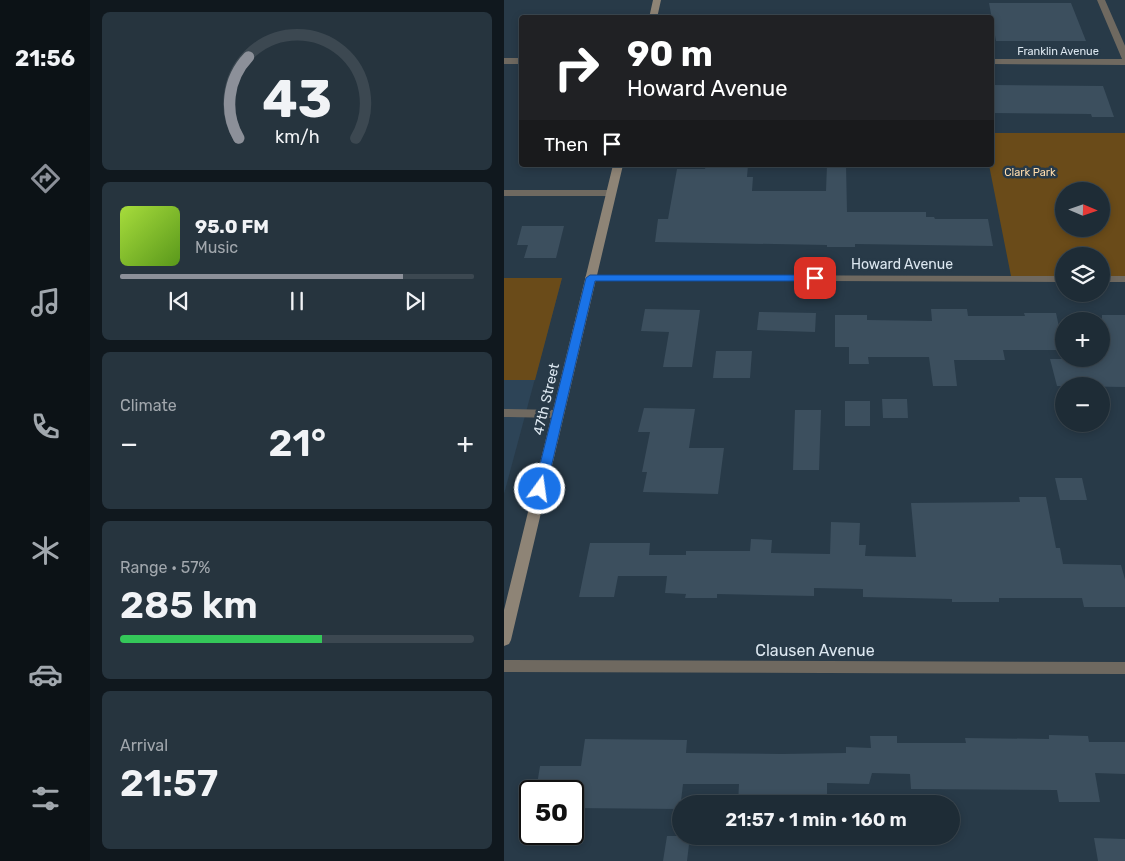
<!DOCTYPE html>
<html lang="en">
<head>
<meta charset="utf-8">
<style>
  :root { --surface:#1e2c36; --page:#26343e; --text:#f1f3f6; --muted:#a1a7ad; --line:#3c4851; --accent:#8c9099 }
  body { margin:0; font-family:Rubik,sans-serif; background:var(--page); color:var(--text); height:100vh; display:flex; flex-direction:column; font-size:19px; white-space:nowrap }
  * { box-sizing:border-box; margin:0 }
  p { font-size:16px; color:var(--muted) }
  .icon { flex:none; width:28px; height:28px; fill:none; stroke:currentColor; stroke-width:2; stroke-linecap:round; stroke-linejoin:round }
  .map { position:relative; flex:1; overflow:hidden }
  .drawer { display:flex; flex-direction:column; gap:12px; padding:12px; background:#10181e; width:414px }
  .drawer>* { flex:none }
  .banner { position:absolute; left:15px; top:15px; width:475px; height:152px; border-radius:5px; box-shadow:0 2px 8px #0003,0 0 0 1px var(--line); background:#202124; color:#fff; overflow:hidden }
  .needle { width:32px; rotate:92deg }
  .buttons { position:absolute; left:551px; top:182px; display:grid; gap:10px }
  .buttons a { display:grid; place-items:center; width:55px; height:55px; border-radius:50%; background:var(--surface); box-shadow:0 2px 8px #0003,0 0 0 1px var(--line); font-size:25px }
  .speed { position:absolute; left:15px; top:780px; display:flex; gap:10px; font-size:25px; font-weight:700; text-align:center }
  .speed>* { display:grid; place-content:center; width:65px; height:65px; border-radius:50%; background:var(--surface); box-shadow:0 2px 8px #0003,0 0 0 1px var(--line); line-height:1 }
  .speed .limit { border:2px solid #111; border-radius:8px; background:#fff; color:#111 }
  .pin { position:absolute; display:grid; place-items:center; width:42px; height:42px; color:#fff; margin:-21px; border-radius:10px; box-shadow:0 2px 8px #0006 }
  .me { position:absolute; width:55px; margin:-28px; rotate:14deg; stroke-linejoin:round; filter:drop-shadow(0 0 4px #0008) }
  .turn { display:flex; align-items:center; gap:18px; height:105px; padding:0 25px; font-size:22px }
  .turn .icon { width:65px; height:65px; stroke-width:2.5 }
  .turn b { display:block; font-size:35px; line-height:42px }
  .then { display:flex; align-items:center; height:48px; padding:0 25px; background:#0003; gap:10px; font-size:19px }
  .big { font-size:38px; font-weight:600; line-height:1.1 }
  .drawer .tile { flex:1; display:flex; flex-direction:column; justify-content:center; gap:8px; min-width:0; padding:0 18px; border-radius:8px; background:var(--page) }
  .drawer .dial { align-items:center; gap:0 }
  .dial svg { height:130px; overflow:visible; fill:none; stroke:var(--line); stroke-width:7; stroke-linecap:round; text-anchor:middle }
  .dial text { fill:var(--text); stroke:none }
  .song { display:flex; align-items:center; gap:15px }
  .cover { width:60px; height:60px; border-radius:8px; background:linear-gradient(135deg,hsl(80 70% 55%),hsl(90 70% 35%)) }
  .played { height:5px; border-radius:2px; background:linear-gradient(90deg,var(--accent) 80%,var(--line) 80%) }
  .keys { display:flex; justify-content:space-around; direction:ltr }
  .heat { display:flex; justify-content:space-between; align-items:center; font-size:28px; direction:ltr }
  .charge { height:8px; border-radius:4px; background:linear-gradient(90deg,#34c759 57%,var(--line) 0) }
  .trip { position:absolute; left:168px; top:795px; width:288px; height:50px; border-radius:25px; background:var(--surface); box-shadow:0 2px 8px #0003,0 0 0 1px var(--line); font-weight:600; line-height:50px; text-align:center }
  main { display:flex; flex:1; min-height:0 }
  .tab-bar { display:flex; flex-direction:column; width:90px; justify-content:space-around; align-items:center; background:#0c1216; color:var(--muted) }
  .tab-bar .icon { width:35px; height:35px }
  .tab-bar .selected { color:var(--accent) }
  .tab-bar b { font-size:22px; color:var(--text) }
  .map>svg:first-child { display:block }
  .built { fill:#2d4457 }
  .green { fill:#6a4b19; fill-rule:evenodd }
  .building { fill:#3c4f5e }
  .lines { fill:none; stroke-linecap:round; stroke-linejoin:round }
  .service { fill:#6f6960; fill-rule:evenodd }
  .minor { fill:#6f6960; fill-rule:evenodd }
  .secondary { fill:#8e8476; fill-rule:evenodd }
  .route { fill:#1a73e8; stroke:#114b97 }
  .labels { text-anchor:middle; stroke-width:5; stroke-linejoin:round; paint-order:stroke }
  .far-street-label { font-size:11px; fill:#dce7f0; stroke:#283a48 }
  .far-park-label { font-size:11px; fill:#ffddad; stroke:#283a48 }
  .street-label { font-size:14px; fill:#dce7f0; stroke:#283a48 }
  .near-street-label { font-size:16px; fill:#dce7f0; stroke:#283a48 }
</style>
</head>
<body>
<main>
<nav class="tab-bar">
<b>21:56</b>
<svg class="icon selected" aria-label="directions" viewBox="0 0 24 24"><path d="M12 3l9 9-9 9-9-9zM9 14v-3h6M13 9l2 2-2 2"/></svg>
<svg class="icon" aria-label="music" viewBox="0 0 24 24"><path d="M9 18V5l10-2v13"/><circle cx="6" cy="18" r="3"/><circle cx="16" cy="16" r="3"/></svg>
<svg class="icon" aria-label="phone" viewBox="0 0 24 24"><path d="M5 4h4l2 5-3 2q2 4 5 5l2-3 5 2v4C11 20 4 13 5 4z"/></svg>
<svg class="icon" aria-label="climate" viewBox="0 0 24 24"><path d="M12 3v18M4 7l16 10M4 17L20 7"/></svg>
<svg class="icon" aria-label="car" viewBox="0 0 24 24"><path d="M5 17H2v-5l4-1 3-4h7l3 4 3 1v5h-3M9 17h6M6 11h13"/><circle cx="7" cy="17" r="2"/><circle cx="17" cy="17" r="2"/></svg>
<svg class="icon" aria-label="filters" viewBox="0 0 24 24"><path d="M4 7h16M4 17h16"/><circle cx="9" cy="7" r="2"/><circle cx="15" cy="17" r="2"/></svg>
</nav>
<section class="drawer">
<div class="tile dial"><svg viewBox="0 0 100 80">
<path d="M14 69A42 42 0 1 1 86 69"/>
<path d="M14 69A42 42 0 0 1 20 19" stroke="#8c9099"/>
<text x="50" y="56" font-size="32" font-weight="700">43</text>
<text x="50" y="72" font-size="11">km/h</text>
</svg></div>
<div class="tile">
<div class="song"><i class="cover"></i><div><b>95.0 FM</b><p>Music</p></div></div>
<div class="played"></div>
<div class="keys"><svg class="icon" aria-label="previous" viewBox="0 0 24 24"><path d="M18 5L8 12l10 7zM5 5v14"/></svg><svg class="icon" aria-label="pause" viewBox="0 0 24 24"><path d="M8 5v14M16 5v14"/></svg><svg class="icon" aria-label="next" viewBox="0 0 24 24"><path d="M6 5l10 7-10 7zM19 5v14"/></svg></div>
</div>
<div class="tile"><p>Climate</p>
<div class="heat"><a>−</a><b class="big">21°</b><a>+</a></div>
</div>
<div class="tile"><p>Range · 57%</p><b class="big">285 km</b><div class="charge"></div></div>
<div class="tile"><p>Arrival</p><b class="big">21:57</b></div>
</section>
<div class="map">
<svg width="622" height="861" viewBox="0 0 622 861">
  <rect width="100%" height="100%" fill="#283a48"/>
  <path class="built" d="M0 278H58L0 494Z"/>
  <path class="green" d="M488 133H621V276H598V256H560V276H507L485 165H488ZM560 191H598V229H560Z
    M0 278H58L31 380H0Z"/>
  <path class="building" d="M485 3H567L582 41H492Z
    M488 85 599 86 610 117H588L587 114 488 113Z
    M202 165H244L243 177H249L248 191H322L323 165H342L343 212H422V217H430L431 219H484L489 246 351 244V247H323V245L151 242 154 219H164L173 169H201Z
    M18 226H60L52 258H20L24 245H13Z
    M141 309 196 310 188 367H159L165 332 137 331Z
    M427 309H463L464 316H521L520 313H552L560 350H499L501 360H450L453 386H429L425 357H364L365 364H345V347H331V315H363V320L428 321Z
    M255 312 312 313 311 332 253 330Z
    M598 315H622V387L553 386 546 359H598Z
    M212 351H248L246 378H209Z
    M378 399H403L404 418H379Z
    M341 401H366V426H341Z
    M140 408 191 409 185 448H220L214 494 139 492 143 472H138L146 432H134Z
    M291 410H317L315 470H289Z
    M551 478H578L583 500H556Z
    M515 497H542L552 548H556L559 564 617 565 622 583V607H580L578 598H495V602H448V599L359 597V589L310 588V596L213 594V598H181L182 594 161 593 163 576H114L110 597H75L86 543H146L145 555H182V551H246L247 539 268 540 267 553 326 554 327 522 356 523 355 545H362L361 556 412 557 407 503 516 502Z
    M545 735 584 736 585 742H622V774L591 773 596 802H555L553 790 407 789 406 774 368 773 365 784 323 783V804H234L235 784H179L176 809 69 808V791H32L36 766H77L81 739 183 740 182 753 277 754 342 753V747L367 748 366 736H393V743H462L461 738 545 739Z
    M163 836H186L183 861H159Z
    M590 838 622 839V861H594Z"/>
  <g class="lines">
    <path class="service" d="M0 409 54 410 60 414 54 418 0 417Z"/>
    <path class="minor" d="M593 0H601L622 48V65L488 64V59H618Z
      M0 58H18V64H0Z
      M0 190H107L112 193 107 196H0Z
      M86 275 560 276V282L82 280 81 278 82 276Z
      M598 276H622V282H598Z
      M0 660 622 662V674L0 672Z"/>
    <path class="secondary" d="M149 0H157L153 18H145Z
      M109 165H119L7 640 5 644 0 646V610Z"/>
  </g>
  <path class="route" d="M86 275H311L316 278 311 281H91L42 489 36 493 30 489 82 278Z"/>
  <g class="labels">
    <g class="far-street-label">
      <text x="554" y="55">Franklin Avenue</text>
    </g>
    <g class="far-park-label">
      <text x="526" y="176">Clark Park</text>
    </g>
    <g class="street-label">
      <text x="398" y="269">Howard Avenue</text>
      <text transform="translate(42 399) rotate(-77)" y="5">47th Street</text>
    </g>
    <g class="near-street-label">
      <text x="311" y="656">Clausen Avenue</text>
    </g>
  </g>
</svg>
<div class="buttons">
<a><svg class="needle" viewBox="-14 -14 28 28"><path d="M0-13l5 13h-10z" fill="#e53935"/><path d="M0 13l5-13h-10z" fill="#a1a7ad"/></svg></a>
<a><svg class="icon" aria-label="layers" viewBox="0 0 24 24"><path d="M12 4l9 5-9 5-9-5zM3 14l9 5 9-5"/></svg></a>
<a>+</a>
<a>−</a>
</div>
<div class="speed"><div class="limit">50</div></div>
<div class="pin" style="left:311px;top:278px;background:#d93025"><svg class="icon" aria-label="arrive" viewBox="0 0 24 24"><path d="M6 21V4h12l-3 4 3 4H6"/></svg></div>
<svg class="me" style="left:36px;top:489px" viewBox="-20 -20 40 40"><circle r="17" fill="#1a73e8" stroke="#fff" stroke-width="3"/><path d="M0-11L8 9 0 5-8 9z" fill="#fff"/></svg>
<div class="trip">21:57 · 1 min · 160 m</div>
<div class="banner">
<div class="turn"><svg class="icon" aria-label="right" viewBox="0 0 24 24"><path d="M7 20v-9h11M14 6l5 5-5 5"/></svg><div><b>90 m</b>Howard Avenue</div></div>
<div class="then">Then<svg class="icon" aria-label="arrive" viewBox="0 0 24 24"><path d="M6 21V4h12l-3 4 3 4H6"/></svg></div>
</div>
</div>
</main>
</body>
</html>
